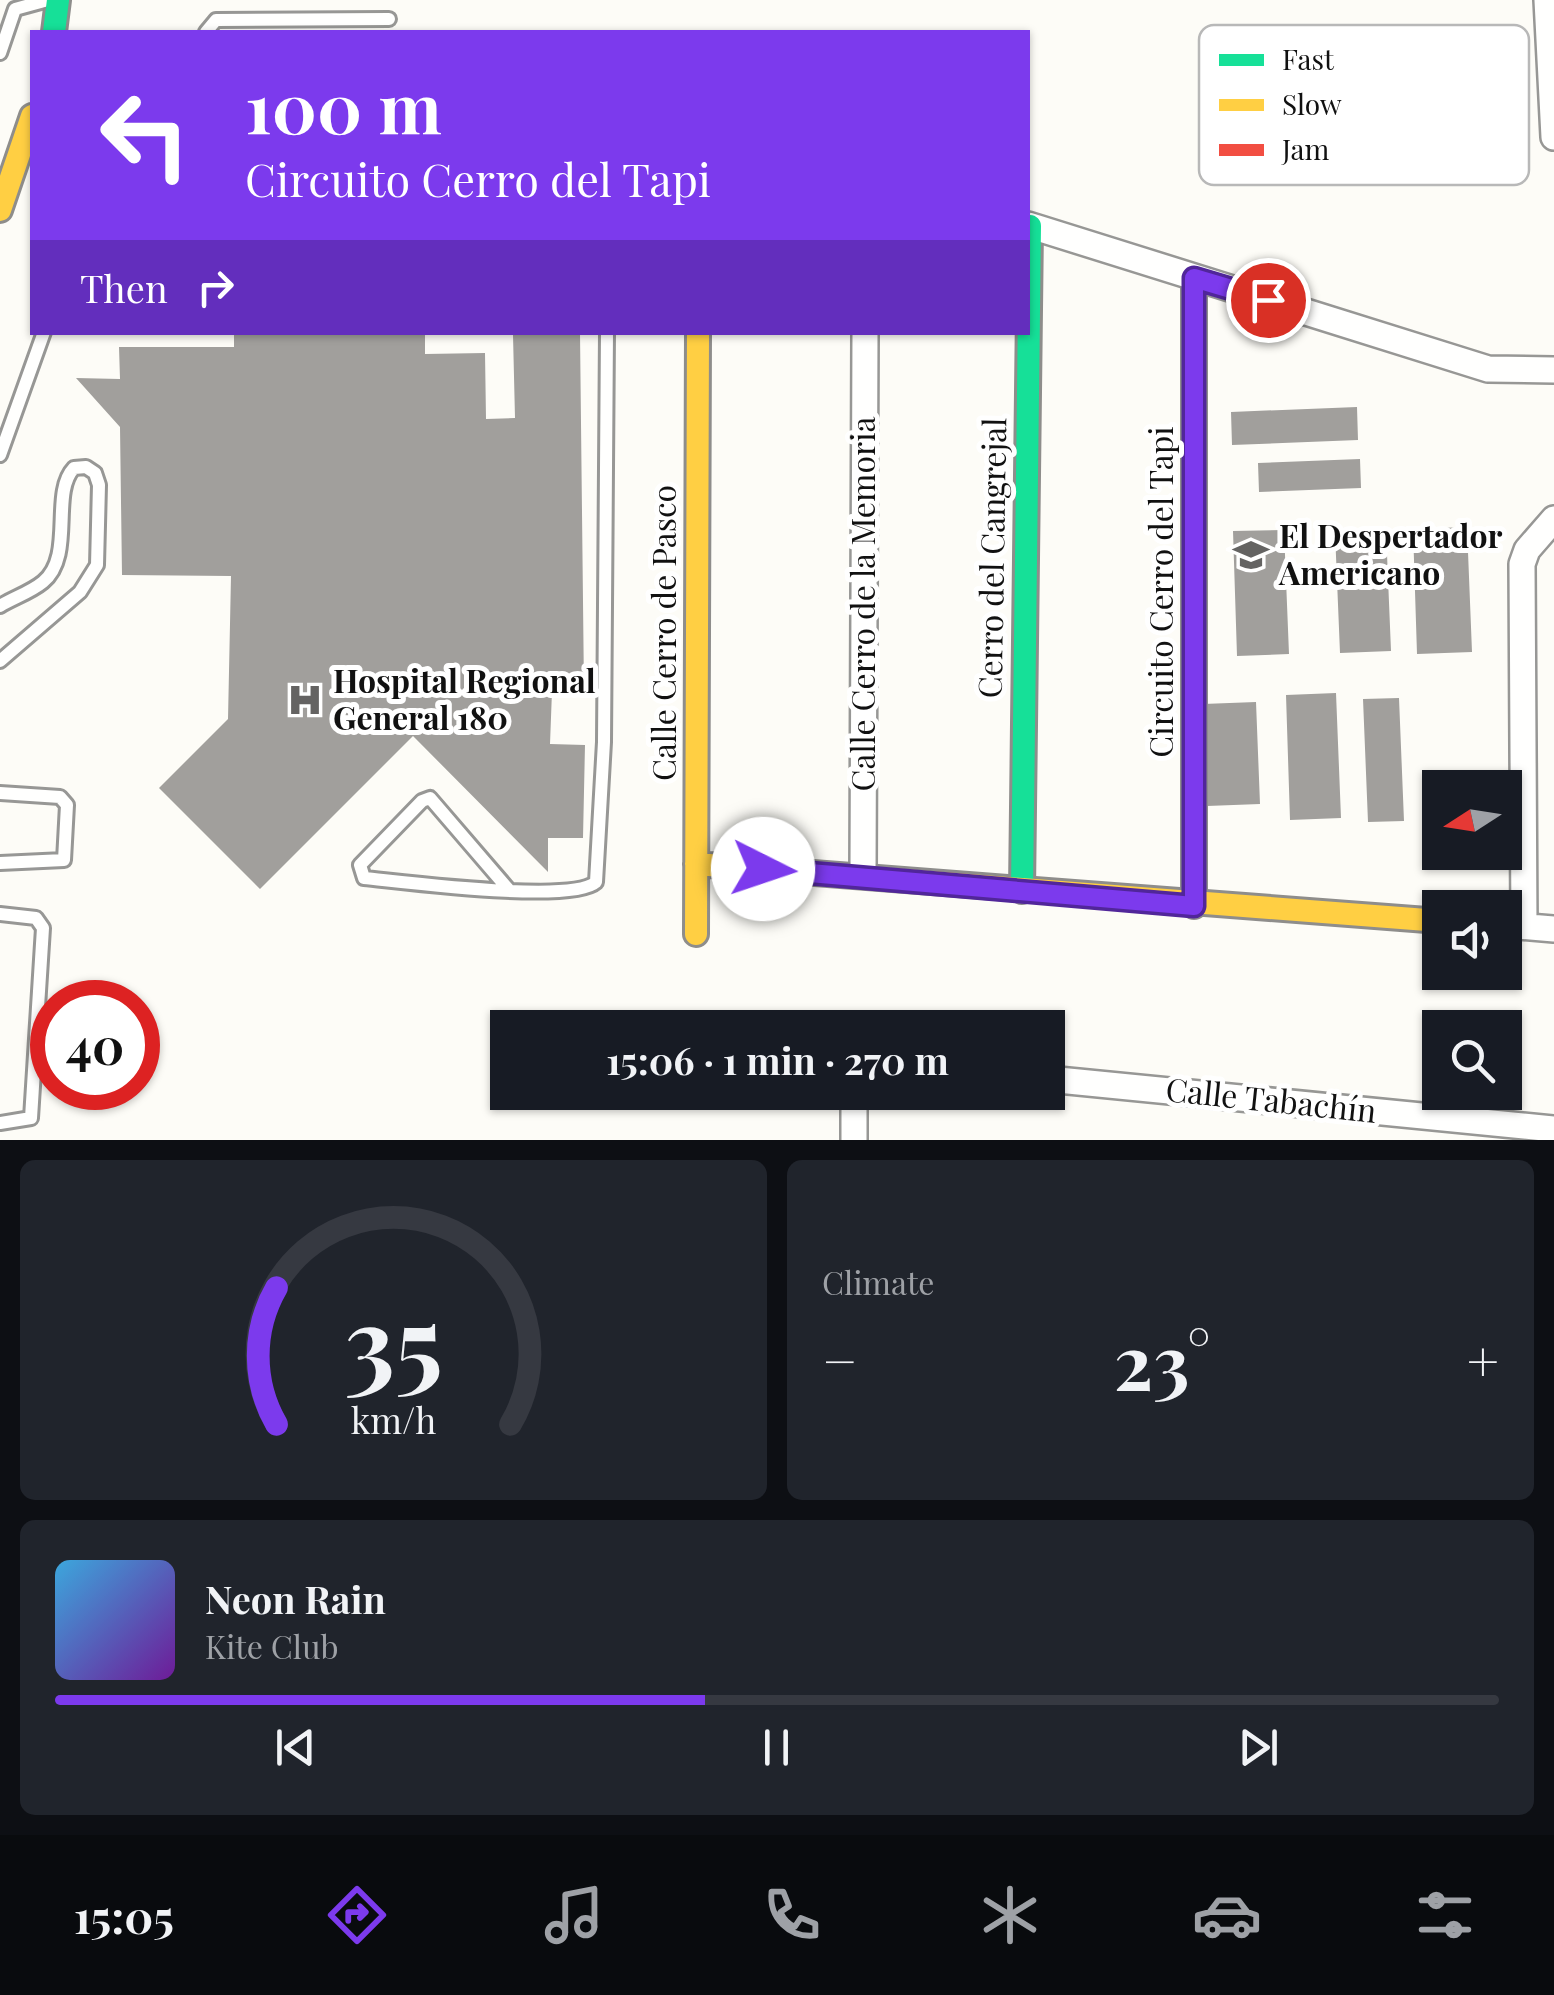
<!DOCTYPE html>
<html lang="en">
<head>
<meta charset="utf-8">
<style>
  :root { --surface:#171b24; --page:#20242c; --text:#f1f3f6; --muted:#9ea1a6; --line:#363941; --accent:#7c3aed }
  body { margin:0; font-family:"Playfair Display",serif; background:var(--page); color:var(--text); height:100vh; display:flex; flex-direction:column; font-size:38px; white-space:nowrap }
  * { box-sizing:border-box; margin:0 }
  p { font-size:32px; color:var(--muted) }
  .icon { flex:none; width:55px; height:55px; fill:none; stroke:currentColor; stroke-width:2; stroke-linecap:round; stroke-linejoin:round }
  .map { position:relative; height:1140px; overflow:hidden }
  .panel { display:flex; flex-direction:column; gap:20px; padding:20px; background:#0d0f14; flex:1 }
  .panel>* { flex:none }
  .banner { position:absolute; left:30px; top:30px; width:1000px; height:305px; border-radius:0px; box-shadow:0 2px 8px #0004; background:#7c3aed; color:#fff; overflow:hidden }
  .needle { width:65px; rotate:258deg }
  .buttons { position:absolute; left:1422px; top:770px; display:grid; gap:20px }
  .buttons a { display:grid; place-items:center; width:100px; height:100px; border-radius:0px; background:var(--surface); box-shadow:0 2px 8px #0004; font-size:50px }
  .speed { position:absolute; left:30px; top:980px; display:flex; gap:20px; font-size:50px; font-weight:700; text-align:center }
  .speed>* { display:grid; place-content:center; width:130px; height:130px; border-radius:50%; background:var(--surface); box-shadow:0 2px 8px #0004; line-height:1 }
  .speed .limit { border:15px solid #d22; background:#fff; color:#111 }
  .pin { position:absolute; display:grid; place-items:center; width:85px; height:85px; color:#fff; margin:-42px; border:5px solid #fff; border-radius:50%; box-shadow:0 2px 10px #0007 }
  .me { position:absolute; width:110px; margin:-55px; rotate:94deg; stroke-linejoin:round; filter:drop-shadow(0 0 8px #0008) }
  .turn { display:flex; align-items:center; gap:35px; height:210px; padding:0 50px; font-size:45px }
  .turn .icon { width:130px; height:130px; stroke-width:2.5 }
  .turn b { display:block; font-size:70px; line-height:85px }
  .then { display:flex; align-items:center; height:95px; padding:0 50px; background:#0003; gap:20px; font-size:38px }
  .big { font-size:75px; font-weight:700; line-height:1.1 }
  .panel .widget { flex:1; display:flex; flex-direction:column; justify-content:center; gap:15px; min-width:0; padding:0 35px; border-radius:15px; background:var(--page) }
  .panel .dial { align-items:center; gap:0 }
  .dial svg { height:260px; overflow:visible; fill:none; stroke:var(--line); stroke-width:7; stroke-linecap:round; text-anchor:middle }
  .dial text { fill:var(--text); stroke:none }
  .song { display:flex; align-items:center; gap:30px }
  .cover { width:120px; height:120px; border-radius:15px; background:linear-gradient(135deg,hsl(200 70% 55%),hsl(280 70% 35%)) }
  .played { height:10px; border-radius:5px; background:linear-gradient(90deg,var(--accent) 45%,var(--line) 45%) }
  .keys { display:flex; justify-content:space-around; direction:ltr }
  .heat { display:flex; justify-content:space-between; align-items:center; font-size:55px; direction:ltr }
  .panel .tiles { flex:1; display:grid; gap:20px; grid-template-columns:1fr 1fr }
  .widget:last-child { grid-column:span 2 }
  .trip { position:absolute; left:490px; top:1010px; width:575px; height:100px; border-radius:0px; background:var(--surface); box-shadow:0 2px 8px #0004; font-weight:700; line-height:100px; text-align:center }
  .tabs { display:flex; height:160px; justify-content:space-around; align-items:center; background:#090b0e; color:var(--muted) }
  .tabs .icon { width:70px; height:70px }
  .tabs .active { color:var(--accent) }
  .tabs b { font-size:45px; color:var(--text) }
  .map>svg:first-child { display:block }
  .building { fill:#a19f9c }
  .lines { fill:none; stroke-linecap:round; stroke-linejoin:round }
  .lane-casing { stroke:#979795; stroke-width:18 }
  .street-casing { stroke:#979795; stroke-width:30 }
  .fast-casing { stroke:#8e8d8b; stroke-width:28 }
  .slow-casing { stroke:#8e8d8b; stroke-width:28 }
  .jam-casing { stroke:#8e8d8b; stroke-width:28 }
  .lane { stroke:#fffffe; stroke-width:12 }
  .street { stroke:#fffffe; stroke-width:25 }
  .fast { stroke:#16e098; stroke-width:22 }
  .slow { stroke:#ffcf43; stroke-width:22 }
  .jam { stroke:#f24e42; stroke-width:22 }
  .route-casing { stroke:#51269a; stroke-width:25 }
  .route { stroke:#7c3aed; stroke-width:18 }
  .labels { text-anchor:middle; stroke-width:10; stroke-linejoin:round; paint-order:stroke }
  .poi-label { font-size:32px; font-weight:bold; fill:#111; stroke:#fff; text-anchor:start }
  .street-label { font-size:32px; fill:#111; stroke:#fff }
  .key { fill:#fff; stroke:#b8b8b8; stroke-width:2.5 }
  .key-label { font-size:28px; fill:#111 }
</style>
</head>
<body>
<div class="map">
<svg width="1554" height="1140" viewBox="0 0 1554 1140">
  <rect width="100%" height="100%" fill="#fdfcf7"/>
  <path class="building" d="M234 332H425V354L485 353 486 419 515 418 513 335 580 333 584 691H552L550 744 585 745 583 838H548V872L413 736 260 889 159 788 228 719 231 576 122 575 120 427 76 378 120 379 119 347H234Z
    M1357 407 1358 440 1232 445 1231 412Z
    M1360 459 1361 488 1259 492 1258 463Z
    M1467 527 1472 652 1417 654 1413 529Z
    M1284 530 1289 654 1237 656 1233 531Z
    M1386 530 1391 651 1340 653 1335 532Z
    M1336 693 1341 818 1290 820 1286 695Z
    M1399 698 1404 821 1368 822 1363 699Z
    M1256 702 1260 804 1207 806 1203 704Z"/>
  <g class="lines">
    <defs>
      <path id="lane" d="M206 32 216 20 389 19
        M0 53 15 9 48 0
        M0 455 44 332
        M0 606C13 598 31 592 43 582 75 556 50 493 74 468L86 467 95 473 99 485 97 565 80 592 0 661
        M0 793 60 797 67 805 64 860 0 863
        M509 890 430 798 422 801 360 865 364 878C405 882 572 904 596 882L604 742 607 332
        M0 914 36 918 43 928 31 1118 0 1123"/>
      <path id="street" d="M1547 0 1554 137
        M1028 225 1488 369 1554 370
        M863 875 865 332
        M1505 925 1554 929
        M1524 926 1522 564 1527 550 1554 519
        M1048 1079 1554 1129
        M854 1092V1140"/>
      <path id="fast" d="M54 32 58 0
        M1022 891 1030 226"/>
      <path id="slow" d="M0 210 32 116
        M1194 278V483
        M696 864 1440 921
        M696 934 698 332"/>
      <path id="jam" d="M1194 483V906"/>
    </defs>
    <use href="#lane" class="lane-casing"/>
    <use href="#street" class="street-casing"/>
    <use href="#fast" class="fast-casing"/>
    <use href="#slow" class="slow-casing"/>
    <use href="#jam" class="jam-casing"/>
    <use href="#lane" class="lane"/>
    <use href="#street" class="street"/>
    <use href="#fast" class="fast"/>
    <use href="#slow" class="slow"/>
    <use href="#jam" class="jam"/>
  </g>
  <g class="lines">
    <defs>
      <path id="route" d="M763 869 1194 906V278L1268 300"/>
    </defs>
    <use href="#route" class="route-casing"/>
    <use href="#route" class="route"/>
  </g>
  <defs>
    <symbol id="school-bare" viewBox="-9 -9 18 18"><path d="M0-5L7-2L0 1L-7-2ZM-4 1L0 2.5L4 1V4Q0 6-4 4Z" fill="#646362" stroke="#fff" stroke-width="2.5" paint-order="stroke"/></symbol>
    <symbol id="hospital-bare" viewBox="-9 -9 18 18"><path d="M-5-5h3v3.5h4V-5h3V5h-3V1.5h-4V5h-3Z" fill="#646362" stroke="#fff" stroke-width="2.5" paint-order="stroke"/></symbol>
  </defs>
  <g fill-rule="evenodd">
    <use href="#school-bare" x="1226" y="530" width="50" height="50"/>
    <use href="#hospital-bare" x="280" y="675" width="50" height="50"/>
  </g>
  <g class="labels">
    <g class="poi-label">
      <text x="1279" y="548">El Despertador<tspan x="1279" dy="37">Americano</tspan></text>
      <text x="333" y="693">Hospital Regional<tspan x="333" dy="37">General 180</tspan></text>
    </g>
    <g class="street-label">
      <text transform="translate(993 558) rotate(-89)" y="11">Cerro del Cangrejal</text>
      <text transform="translate(1162 592) rotate(-90)" y="11">Circuito Cerro del Tapi</text>
      <text transform="translate(864 604) rotate(-90)" y="11">Calle Cerro de la Memoria</text>
      <text transform="translate(665 633) rotate(-90)" y="11">Calle Cerro de Pasco</text>
      <text transform="translate(1271 1101) rotate(6)" y="11">Calle Tabachín</text>
    </g>
  </g>
  <rect x="1199" y="25" width="330" height="160" rx="15" class="key"/>
  <rect x="1219" y="54" width="45" height="12" fill="#16e098"/>
  <rect x="1219" y="99" width="45" height="12" fill="#ffcf43"/>
  <rect x="1219" y="144" width="45" height="12" fill="#f24e42"/>
  <g class="key-label">
    <text x="1282" y="70">Fast</text>
    <text x="1282" y="115">Slow</text>
    <text x="1282" y="160">Jam</text>
  </g>
</svg>
<div class="buttons">
<a><svg class="needle" viewBox="-14 -14 28 28"><path d="M0-13l5 13h-10z" fill="#e53935"/><path d="M0 13l5-13h-10z" fill="#9ea1a6"/></svg></a>
<a><svg class="icon" aria-label="sound" viewBox="0 0 24 24"><path d="M4 9h4l5-4v14l-5-4H4zM17 9q2 3 0 6"/></svg></a>
<a><svg class="icon" aria-label="search" viewBox="0 0 24 24"><circle cx="10" cy="10" r="6"/><path d="M15 15l6 6"/></svg></a>
</div>
<div class="speed"><div class="limit">40</div></div>
<div class="pin" style="left:1268px;top:300px;background:#d93025"><svg class="icon" aria-label="arrive" viewBox="0 0 24 24"><path d="M6 21V4h12l-3 4 3 4H6"/></svg></div>
<svg class="me" style="left:763px;top:869px" viewBox="-20 -20 40 40"><circle r="19" fill="#fff"/><path d="M0-13L10 11 0 6-10 11z" fill="#7c3aed"/></svg>
<div class="trip">15:06 · 1 min · 270 m</div>
<div class="banner">
<div class="turn"><svg class="icon" aria-label="left" viewBox="0 0 24 24"><path d="M17 20v-9H6M10 6l-5 5 5 5"/></svg><div><b>100 m</b>Circuito Cerro del Tapi</div></div>
<div class="then">Then<svg class="icon" aria-label="right" viewBox="0 0 24 24"><path d="M7 20v-9h11M14 6l5 5-5 5"/></svg></div>
</div>
</div>
<section class="panel">
<div class="tiles">
<div class="widget dial"><svg viewBox="0 0 100 80">
<path d="M14 69A42 42 0 1 1 86 69"/>
<path d="M14 69A42 42 0 0 1 14 27" stroke="#7c3aed"/>
<text x="50" y="56" font-size="32" font-weight="700">35</text>
<text x="50" y="72" font-size="11">km/h</text>
</svg></div>
<div class="widget"><p>Climate</p>
<div class="heat"><a>−</a><b class="big">23°</b><a>+</a></div>
</div>
<div class="widget">
<div class="song"><i class="cover"></i><div><b>Neon Rain</b><p>Kite Club</p></div></div>
<div class="played"></div>
<div class="keys"><svg class="icon" aria-label="previous" viewBox="0 0 24 24"><path d="M18 5L8 12l10 7zM5 5v14"/></svg><svg class="icon" aria-label="pause" viewBox="0 0 24 24"><path d="M8 5v14M16 5v14"/></svg><svg class="icon" aria-label="next" viewBox="0 0 24 24"><path d="M6 5l10 7-10 7zM19 5v14"/></svg></div>
</div>
</div>
</section>
<nav class="tabs">
<b>15:05</b>
<svg class="icon active" aria-label="directions" viewBox="0 0 24 24"><path d="M12 3l9 9-9 9-9-9zM9 14v-3h6M13 9l2 2-2 2"/></svg>
<svg class="icon" aria-label="music" viewBox="0 0 24 24"><path d="M9 18V5l10-2v13"/><circle cx="6" cy="18" r="3"/><circle cx="16" cy="16" r="3"/></svg>
<svg class="icon" aria-label="phone" viewBox="0 0 24 24"><path d="M5 4h4l2 5-3 2q2 4 5 5l2-3 5 2v4C11 20 4 13 5 4z"/></svg>
<svg class="icon" aria-label="climate" viewBox="0 0 24 24"><path d="M12 3v18M4 7l16 10M4 17L20 7"/></svg>
<svg class="icon" aria-label="car" viewBox="0 0 24 24"><path d="M5 17H2v-5l4-1 3-4h7l3 4 3 1v5h-3M9 17h6M6 11h13"/><circle cx="7" cy="17" r="2"/><circle cx="17" cy="17" r="2"/></svg>
<svg class="icon" aria-label="filters" viewBox="0 0 24 24"><path d="M4 7h16M4 17h16"/><circle cx="9" cy="7" r="2"/><circle cx="15" cy="17" r="2"/></svg>
</nav>
</body>
</html>
